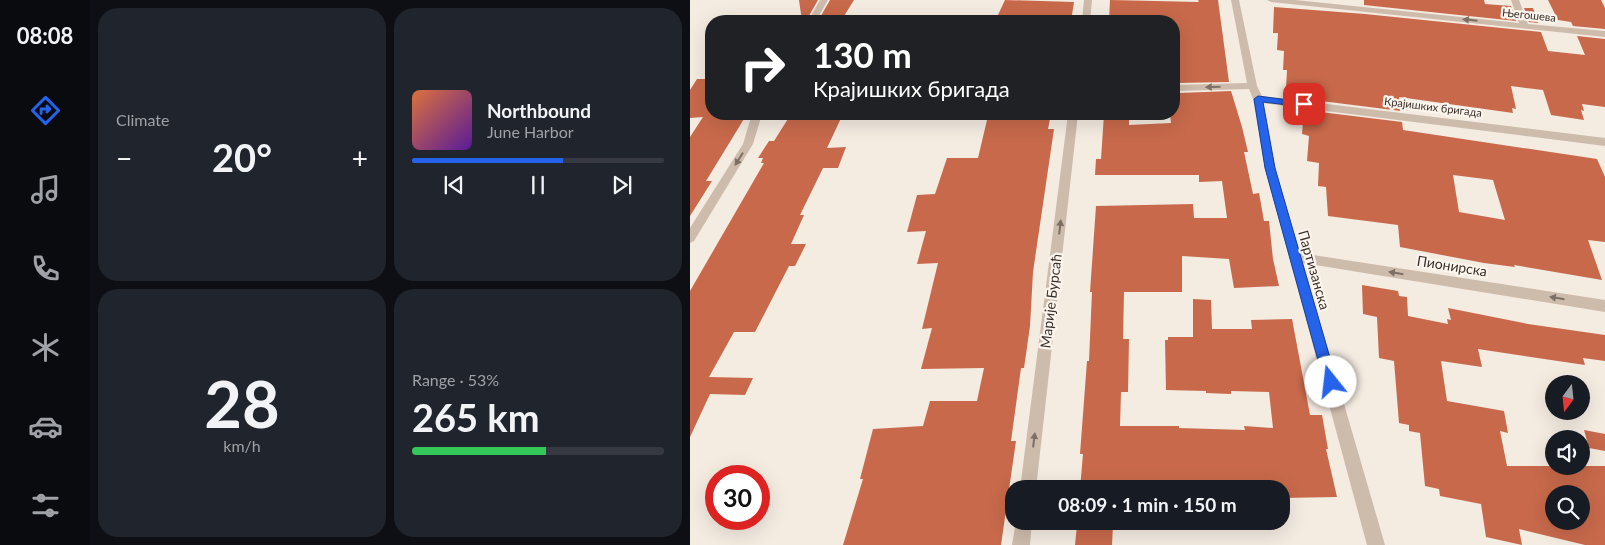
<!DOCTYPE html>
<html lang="en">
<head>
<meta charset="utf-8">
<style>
  :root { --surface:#171b24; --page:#20242c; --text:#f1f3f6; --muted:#9ea1a6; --line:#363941; --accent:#2563eb }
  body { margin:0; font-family:Lato,sans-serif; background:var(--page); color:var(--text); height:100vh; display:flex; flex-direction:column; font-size:19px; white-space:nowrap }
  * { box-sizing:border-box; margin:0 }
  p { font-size:16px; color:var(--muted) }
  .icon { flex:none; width:28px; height:28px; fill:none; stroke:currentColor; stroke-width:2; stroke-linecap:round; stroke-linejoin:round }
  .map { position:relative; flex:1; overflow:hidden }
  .sheet { display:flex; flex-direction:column; gap:8px; padding:8px; background:#0d0f14; width:600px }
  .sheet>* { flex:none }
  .hud { position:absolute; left:15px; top:15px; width:475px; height:105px; border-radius:20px; box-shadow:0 5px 20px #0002; background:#202124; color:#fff; overflow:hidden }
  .needle { width:32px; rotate:195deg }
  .buttons { position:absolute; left:855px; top:375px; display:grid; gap:10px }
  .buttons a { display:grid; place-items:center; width:45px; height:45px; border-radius:50%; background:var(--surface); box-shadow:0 5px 20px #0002; font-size:25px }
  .speed { position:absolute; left:15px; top:465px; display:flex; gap:10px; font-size:25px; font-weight:700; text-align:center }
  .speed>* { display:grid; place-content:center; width:65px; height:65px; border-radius:50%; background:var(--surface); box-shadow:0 5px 20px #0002; line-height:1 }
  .speed .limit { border:8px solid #d22; background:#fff; color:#111 }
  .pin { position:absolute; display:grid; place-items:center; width:42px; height:42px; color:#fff; margin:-21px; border-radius:10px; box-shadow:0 2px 8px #0006 }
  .me { position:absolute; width:55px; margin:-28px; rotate:344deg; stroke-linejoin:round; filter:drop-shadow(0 0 4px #0008) }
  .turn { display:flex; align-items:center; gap:18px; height:105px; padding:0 25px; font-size:22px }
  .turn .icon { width:65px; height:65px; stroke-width:2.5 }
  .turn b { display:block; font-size:35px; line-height:42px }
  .big { font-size:38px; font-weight:700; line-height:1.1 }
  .sheet .card { flex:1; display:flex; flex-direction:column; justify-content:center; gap:8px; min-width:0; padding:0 18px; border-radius:20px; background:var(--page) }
  .sheet .dial { align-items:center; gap:0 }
  .dial b { font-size:65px; line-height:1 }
  .song { display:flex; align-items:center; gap:15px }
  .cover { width:60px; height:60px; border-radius:8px; background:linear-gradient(135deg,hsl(20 70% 55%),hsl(270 70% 35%)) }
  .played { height:5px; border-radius:2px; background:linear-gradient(90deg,var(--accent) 60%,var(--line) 60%) }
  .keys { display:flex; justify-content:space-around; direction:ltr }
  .heat { display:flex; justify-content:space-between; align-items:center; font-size:28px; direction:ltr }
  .charge { height:8px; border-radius:4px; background:linear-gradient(90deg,#34c759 53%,var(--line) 0) }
  .sheet .tiles { flex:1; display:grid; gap:8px; grid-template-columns:repeat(2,1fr) }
  .trip { position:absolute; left:315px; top:480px; width:285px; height:50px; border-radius:20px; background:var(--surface); box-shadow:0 5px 20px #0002; font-weight:700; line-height:50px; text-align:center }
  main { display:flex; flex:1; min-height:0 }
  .dock { display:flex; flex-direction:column; width:90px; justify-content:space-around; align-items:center; background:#090b0e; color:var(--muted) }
  .dock .icon { width:35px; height:35px }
  .dock .active { color:var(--accent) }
  .dock b { font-size:22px; color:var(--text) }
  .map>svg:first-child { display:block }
  .building { fill:#c8694b; fill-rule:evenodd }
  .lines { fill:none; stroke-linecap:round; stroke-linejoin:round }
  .minor { fill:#cdbbac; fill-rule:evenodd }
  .oneway { fill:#7d6f65 }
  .route { fill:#2563eb; stroke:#184099 }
  .labels { text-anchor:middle; stroke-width:4.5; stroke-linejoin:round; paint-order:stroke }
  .far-street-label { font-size:11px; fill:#3b302b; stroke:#fbf5ee }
  .street-label { font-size:14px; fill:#3b302b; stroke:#fbf5ee }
</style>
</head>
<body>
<main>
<nav class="dock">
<b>08:08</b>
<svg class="icon active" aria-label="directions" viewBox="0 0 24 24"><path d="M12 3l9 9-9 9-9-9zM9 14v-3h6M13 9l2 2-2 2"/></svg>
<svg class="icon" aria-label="music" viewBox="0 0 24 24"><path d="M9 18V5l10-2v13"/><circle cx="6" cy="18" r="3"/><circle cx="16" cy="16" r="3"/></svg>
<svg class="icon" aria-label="phone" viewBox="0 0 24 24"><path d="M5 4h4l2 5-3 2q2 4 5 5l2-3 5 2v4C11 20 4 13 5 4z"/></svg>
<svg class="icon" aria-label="climate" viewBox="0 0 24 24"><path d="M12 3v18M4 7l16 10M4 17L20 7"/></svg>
<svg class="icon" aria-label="car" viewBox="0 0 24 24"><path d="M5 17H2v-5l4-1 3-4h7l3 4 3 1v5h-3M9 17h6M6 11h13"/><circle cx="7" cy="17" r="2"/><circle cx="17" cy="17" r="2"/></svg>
<svg class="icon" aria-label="filters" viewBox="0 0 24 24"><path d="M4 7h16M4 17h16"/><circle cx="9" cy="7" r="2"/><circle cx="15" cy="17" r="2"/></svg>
</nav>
<section class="sheet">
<div class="tiles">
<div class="card"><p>Climate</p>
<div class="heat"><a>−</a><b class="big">20°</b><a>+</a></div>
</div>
<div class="card">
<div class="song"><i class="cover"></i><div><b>Northbound</b><p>June Harbor</p></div></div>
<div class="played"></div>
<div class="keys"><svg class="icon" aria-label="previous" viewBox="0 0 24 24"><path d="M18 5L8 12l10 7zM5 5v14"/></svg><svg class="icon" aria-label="pause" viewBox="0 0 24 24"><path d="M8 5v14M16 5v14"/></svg><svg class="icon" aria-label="next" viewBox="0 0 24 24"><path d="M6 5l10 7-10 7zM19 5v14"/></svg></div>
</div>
<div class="card dial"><b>28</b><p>km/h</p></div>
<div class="card"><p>Range · 53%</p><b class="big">265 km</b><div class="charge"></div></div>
</div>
</section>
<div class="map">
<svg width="915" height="545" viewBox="0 0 915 545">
  <rect width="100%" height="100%" fill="#f4ebe1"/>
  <path class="building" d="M109 0H128L116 21H112Z
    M140 0H164L151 21H128Z
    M315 0 384 2 381 21H310L311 17H307Z
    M420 0 509 2 508 0H528L539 82 488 83 486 58H484V21H419Z
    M674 0H794L795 4 821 6 826 21 674 5Z
    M858 0H911L915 8V29L883 26 881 22 868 20Z
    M584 7 675 14 851 32 858 51 895 55 887 36 915 39V107L892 104 894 111 891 110 894 120 861 115 853 90 821 86 826 109 822 108 823 113 709 97 711 111 615 99 616 92 596 88 597 70H593L594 51 587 50 588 33H583Z
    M834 8H843L848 23 839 22Z
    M7 79H21V114H57L16 181H22L0 216V137L13 117 0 118V90Z
    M541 91 552 127 558 152H554L563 194 569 193 574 221H579L583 259 589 286 544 288 539 259 492 256V292H434L433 339H439L438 392H431L430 426H489V428L555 430 554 426 583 428 579 392 541 391V394L516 393V391L476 390 475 340H478V337H503V299L521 300 522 329H562L561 320 602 319 620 415H632L638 449H636L647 497 591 498V489H390L393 454H390L397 361H399L402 292H400L406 206 503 204 504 218H537L532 181 509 182V175H405L406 159H411L414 114H439V125L481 123 480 114H484V102H489V93Z
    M614 110 712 122 713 130 907 159 915 177V242L898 240 912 280 824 265 825 267 794 263 710 247 708 225 638 216 636 187 628 186 629 163 617 161 619 136 612 134ZM763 175 803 180 815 220 769 212Z
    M101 114H153L137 148 156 147 148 168H133L110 215H114L101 244H116L105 266H99L65 332H44L19 377 63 378 55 395 20 394 0 437V291L74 163H71L73 158H68L79 141H84Z
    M330 114H361L358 129H364L343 272 340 326 334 368H331L321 441H326L311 545H153L173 479H170L183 429 233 426 240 401H287L294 368 231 369 242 328 232 329 248 263 227 264 236 231 217 232 227 195 245 194 257 158H288L297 120H329Z
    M672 285 708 291 709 296 717 297 718 316 758 324 757 319 761 320 758 308 838 324 915 335V361L893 358 895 365 788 349 792 367 751 361 757 401 814 411 818 433 810 431 817 466H915V545H895L829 529 832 545 796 537 791 504 750 496 749 489 735 486 730 433 719 431V425L709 423 704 361 689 358 687 317 673 314ZM864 494H891V521H864Z
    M894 430 915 434V451L899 448Z
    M387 525H423L422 545H385Z"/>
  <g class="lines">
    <path class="minor" d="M130 0H138L126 21H118Z
      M394 0H402L400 21H392Z
      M541 0H549L567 86 572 96 915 138V146L573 103 585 168 610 253 915 300V312L613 263 695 545H677L575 168 563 99 559 89 484 91V85L557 83Z
      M577 0H605L829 23 821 0H829L838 24 915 31V37L581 2Z
      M62 114H72L63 144 4 241 0 243V228L53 144Z
      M378 114H388L346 489H330Z
      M326 521H342L340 545H322Z"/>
  </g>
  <defs><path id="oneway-solid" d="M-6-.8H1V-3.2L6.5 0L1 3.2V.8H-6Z" transform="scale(1.25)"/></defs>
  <g class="oneway">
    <use href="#oneway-solid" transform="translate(780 20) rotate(-174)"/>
    <use href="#oneway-solid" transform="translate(523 87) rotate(179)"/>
    <use href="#oneway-solid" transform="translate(49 159) rotate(122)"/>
    <use href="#oneway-solid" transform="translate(370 227) rotate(-83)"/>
    <use href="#oneway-solid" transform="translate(706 273) rotate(-171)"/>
    <use href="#oneway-solid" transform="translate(867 298) rotate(-171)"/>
    <use href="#oneway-solid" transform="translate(344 440) rotate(-83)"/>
  </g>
  <path class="route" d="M568 96 614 102 619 104 614 107 573 102 585 168 647 382 645 386 641 388 636 386 634 382 575 168 564 99Z"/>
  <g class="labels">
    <g class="far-street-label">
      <text transform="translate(839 15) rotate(6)" y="4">Његошева</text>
      <text transform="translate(743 107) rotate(7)" y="4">Крајишких бригада</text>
    </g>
    <g class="street-label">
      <text transform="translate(762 266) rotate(9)" y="5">Пионирска</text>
      <text transform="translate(624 270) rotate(74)" y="5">Партизанска</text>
      <text transform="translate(361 301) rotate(-83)" y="5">Марије Бурсаћ</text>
    </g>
  </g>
</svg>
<div class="buttons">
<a><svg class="needle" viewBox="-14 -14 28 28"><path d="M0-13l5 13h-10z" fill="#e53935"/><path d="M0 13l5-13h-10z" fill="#9ea1a6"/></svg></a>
<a><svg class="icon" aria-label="sound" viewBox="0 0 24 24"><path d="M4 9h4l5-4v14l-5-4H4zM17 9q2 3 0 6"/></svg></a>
<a><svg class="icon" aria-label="search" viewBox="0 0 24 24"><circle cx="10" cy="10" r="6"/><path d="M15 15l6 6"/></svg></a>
</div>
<div class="speed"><div class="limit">30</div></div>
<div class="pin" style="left:614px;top:104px;background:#d93025"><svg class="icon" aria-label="arrive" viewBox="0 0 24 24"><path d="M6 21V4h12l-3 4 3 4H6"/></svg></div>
<svg class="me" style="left:641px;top:382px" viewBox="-20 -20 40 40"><circle r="19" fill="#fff"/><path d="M0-13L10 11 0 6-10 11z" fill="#2563eb"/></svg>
<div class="trip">08:09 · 1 min · 150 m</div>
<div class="hud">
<div class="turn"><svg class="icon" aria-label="right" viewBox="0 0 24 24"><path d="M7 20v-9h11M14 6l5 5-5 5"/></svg><div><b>130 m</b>Крајишких бригада</div></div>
</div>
</div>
</main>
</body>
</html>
